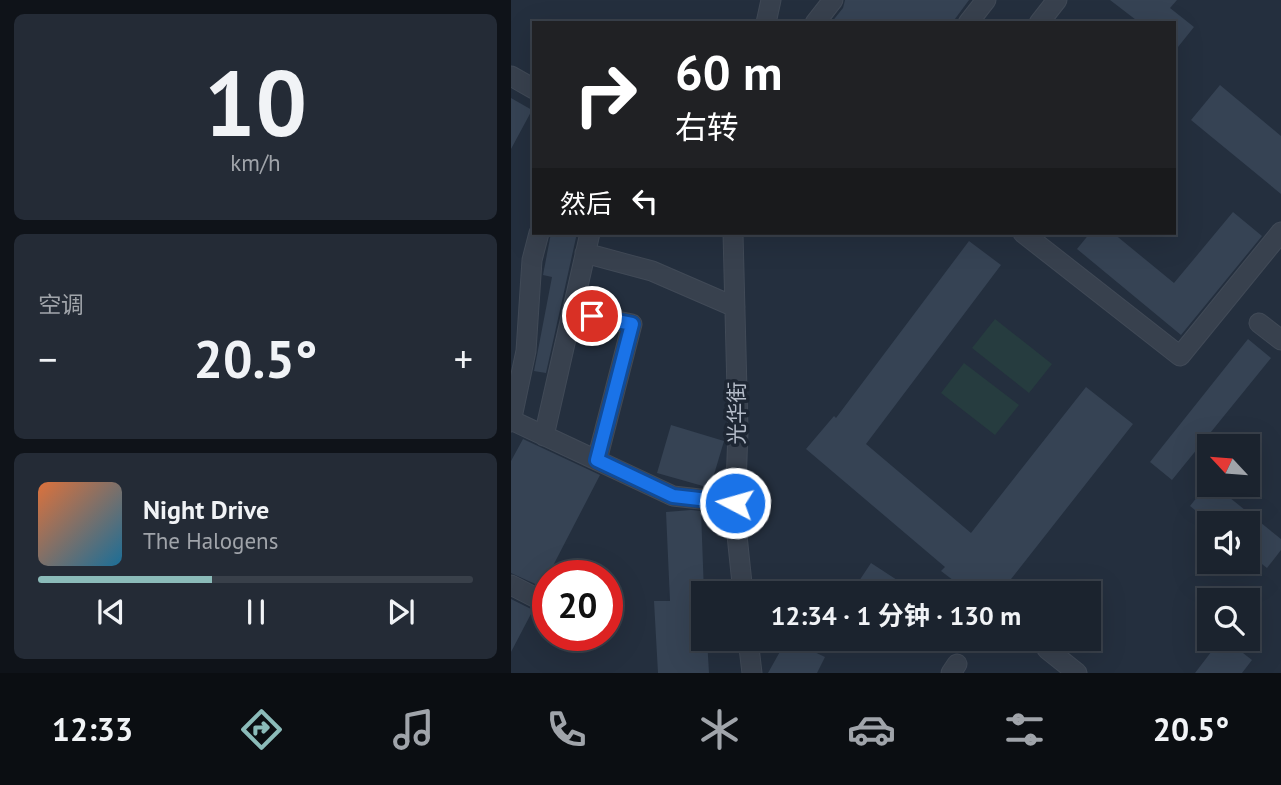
<!DOCTYPE html>
<html lang="zh">
<head>
<meta charset="utf-8">
<style>
  :root { --surface:#1b232e; --page:#242b36; --text:#f1f3f6; --muted:#a0a4aa; --line:#39404a; --accent:#8bbbb9 }
  body { margin:0; font-family:"PT Sans","Noto Sans SC",sans-serif; background:var(--page); color:var(--text); height:100vh; display:flex; flex-direction:column; font-size:26px; white-space:nowrap }
  * { box-sizing:border-box; margin:0 }
  p { font-size:23px; color:var(--muted) }
  .icon { flex:none; width:38px; height:38px; fill:none; stroke:currentColor; stroke-width:2; stroke-linecap:round; stroke-linejoin:round }
  .map { position:relative; flex:1; overflow:hidden }
  .details { display:flex; flex-direction:column; gap:14px; padding:14px; background:#0f1319; width:511px }
  .details>* { flex:none }
  .guide { position:absolute; left:21px; top:21px; width:644px; height:214px; border-radius:0px; box-shadow:0 7px 28px #0002,0 0 0 2px var(--line); background:#202124; color:#fff; overflow:hidden }
  .needle { width:46px; rotate:296deg }
  .fabs { position:absolute; left:686px; top:434px; display:grid; gap:14px }
  .fabs a { display:grid; place-items:center; width:63px; height:63px; border-radius:0px; background:var(--surface); box-shadow:0 7px 28px #0002,0 0 0 2px var(--line); font-size:35px }
  .speed { position:absolute; left:21px; top:560px; display:flex; gap:14px; font-size:35px; font-weight:700; text-align:center }
  .speed>* { display:grid; place-content:center; width:91px; height:91px; border-radius:50%; background:var(--surface); box-shadow:0 7px 28px #0002,0 0 0 2px var(--line); line-height:1 }
  .speed .limit { border:10px solid #d22; background:#fff; color:#111 }
  .pin { position:absolute; display:grid; place-items:center; width:60px; height:60px; color:#fff; margin:-30px; border:4px solid #fff; border-radius:50%; box-shadow:0 2px 7px #0007 }
  .me { position:absolute; width:77px; margin:-38px; rotate:276deg; stroke-linejoin:round; filter:drop-shadow(0 0 5px #0008) }
  .turn { display:flex; align-items:center; gap:24px; height:147px; padding:0 28px; font-size:32px }
  .turn .icon { width:91px; height:91px; stroke-width:2.5 }
  .turn b { display:block; font-size:49px; line-height:60px }
  .then { display:flex; align-items:center; height:66px; padding:0 28px; background:#0003; gap:14px; font-size:26px }
  .big { font-size:52px; font-weight:700; line-height:1.1 }
  .details .tile { flex:1; display:flex; flex-direction:column; justify-content:center; gap:10px; min-width:0; padding:0 24px; border-radius:10px; background:var(--page) }
  .details .dial { align-items:center; gap:0 }
  .dial b { font-size:91px; line-height:1 }
  .song { display:flex; align-items:center; gap:21px }
  .cover { width:84px; height:84px; border-radius:10px; background:linear-gradient(135deg,hsl(20 70% 55%),hsl(200 70% 35%)) }
  .played { height:7px; border-radius:4px; background:linear-gradient(90deg,var(--accent) 40%,var(--line) 40%) }
  .keys { display:flex; justify-content:space-around; direction:ltr }
  .heat { display:flex; justify-content:space-between; align-items:center; font-size:38px; direction:ltr }
  .trip { position:absolute; left:180px; top:581px; width:410px; height:70px; border-radius:0px; background:var(--surface); box-shadow:0 7px 28px #0002,0 0 0 2px var(--line); font-weight:700; line-height:70px; text-align:center }
  .tabs { display:flex; height:112px; justify-content:space-around; align-items:center; background:#0b0e12; color:var(--muted) }
  .tabs .icon { width:49px; height:49px }
  .tabs .active { color:var(--accent) }
  .tabs b { font-size:32px; color:var(--text) }
  main { display:flex; flex:1; min-height:0 }
  .map>svg:first-child { display:block }
  .green { fill:#263c3f }
  .building { fill:#364354 }
  .lines { fill:none; stroke-linecap:round; stroke-linejoin:round }
  .minor-casing { stroke:#414a57; stroke-width:21 }
  .minor { stroke:#38414e; stroke-width:19 }
  .route-casing { stroke:#114b97; stroke-width:18 }
  .route { stroke:#1a73e8; stroke-width:12 }
  .labels { text-anchor:middle; stroke-width:7; stroke-linejoin:round; paint-order:stroke }
  .street-label { font-size:21px; fill:#b4bcc9; stroke:#1d2633 }
</style>
</head>
<body>
<main>
<section class="details">
<div class="tile dial"><b>10</b><p>km/h</p></div>
<div class="tile"><p>空调</p>
<div class="heat"><a>−</a><b class="big">20.5°</b><a>+</a></div>
</div>
<div class="tile">
<div class="song"><i class="cover"></i><div><b>Night Drive</b><p>The Halogens</p></div></div>
<div class="played"></div>
<div class="keys"><svg class="icon" aria-label="previous" viewBox="0 0 24 24"><path d="M18 5L8 12l10 7zM5 5v14"/></svg><svg class="icon" aria-label="pause" viewBox="0 0 24 24"><path d="M8 5v14M16 5v14"/></svg><svg class="icon" aria-label="next" viewBox="0 0 24 24"><path d="M6 5l10 7-10 7zM19 5v14"/></svg></div>
</div>
</section>
<div class="map">
<svg width="770" height="673" viewBox="0 0 770 673">
  <rect width="100%" height="100%" fill="#242f3e"/>
  <path class="green" d="M484 319 541 364 518 393 461 348Z
    M453 363 508 405 484 435 430 393Z"/>
  <path class="building" d="M334 0H458L441 23H320L332 8Z
    M599 0H666L659 8 683 27 663 52V23H629Z
    M709 85 770 136V194L680 120Z
    M0 98 21 110 0 149Z
    M722 212 751 236 670 335 566 249 579 233H602L663 283Z
    M40 233H66L35 373 23 371 41 277 32 275Z
    M458 241 490 265 355 444 460 533 575 387 622 424 489 593H459L430 571 434 567 295 449 323 416 325 418Z
    M737 339 760 358 661 480 639 462Z
    M160 425 213 441 199 488 146 473Z
    M12 439 89 475 31 587 0 573V461Z
    M698 482V485H703L770 539V550L756 568 737 553V523H700L679 506Z
    M180 510 190 511 193 593 192 639H196L198 673H147L143 601H159L155 512Z
    M360 563 406 593H340Z
    M0 599 22 610 0 652Z
    M276 639 314 657 306 673H257Z
    M710 639H714L741 660 731 673H684Z"/>
  <g class="lines">
    <defs>
      <path id="minor" d="M255 23 260 0
        M304 23 322 0
        M457 23 475 0
        M528 23 546 0
        M0 76 23 89
        M222 233 227 430 224 516 232 593
        M512 233 669 356 770 232
        M74 253 141 271 224 307
        M61 312 121 324 86 460
        M748 323 770 340
        M0 420 162 496 224 503
        M0 422 15 351 21 260 28 233
        M33 436 79 233
        M0 585 37 604
        M237 639 241 673
        M536 649 566 673
        M440 673 446 664"/>
    </defs>
    <use href="#minor" class="minor-casing"/>
    <use href="#minor" class="minor"/>
  </g>
  <g class="lines">
    <defs>
      <path id="route" d="M81 316 121 324 86 460 162 496 224 503"/>
    </defs>
    <use href="#route" class="route-casing"/>
    <use href="#route" class="route"/>
  </g>
  <g class="labels">
    <g class="street-label">
      <text transform="translate(226 413) rotate(-90)" y="7">光华街</text>
    </g>
  </g>
</svg>
<div class="fabs">
<a><svg class="needle" viewBox="-14 -14 28 28"><path d="M0-13l5 13h-10z" fill="#e53935"/><path d="M0 13l5-13h-10z" fill="#a0a4aa"/></svg></a>
<a><svg class="icon" aria-label="sound" viewBox="0 0 24 24"><path d="M4 9h4l5-4v14l-5-4H4zM17 9q2 3 0 6"/></svg></a>
<a><svg class="icon" aria-label="search" viewBox="0 0 24 24"><circle cx="10" cy="10" r="6"/><path d="M15 15l6 6"/></svg></a>
</div>
<div class="speed"><div class="limit">20</div></div>
<div class="pin" style="left:81px;top:316px;background:#d93025"><svg class="icon" aria-label="arrive" viewBox="0 0 24 24"><path d="M6 21V4h12l-3 4 3 4H6"/></svg></div>
<svg class="me" style="left:224px;top:503px" viewBox="-20 -20 40 40"><circle r="17" fill="#1a73e8" stroke="#fff" stroke-width="3"/><path d="M0-11L8 9 0 5-8 9z" fill="#fff"/></svg>
<div class="trip">12:34 · 1 分钟 · 130 m</div>
<div class="guide">
<div class="turn"><svg class="icon" aria-label="right" viewBox="0 0 24 24"><path d="M7 20v-9h11M14 6l5 5-5 5"/></svg><div><b>60 m</b>右转</div></div>
<div class="then">然后<svg class="icon" aria-label="left" viewBox="0 0 24 24"><path d="M17 20v-9H6M10 6l-5 5 5 5"/></svg></div>
</div>
</div>
</main>
<nav class="tabs">
<b>12:33</b>
<svg class="icon active" aria-label="directions" viewBox="0 0 24 24"><path d="M12 3l9 9-9 9-9-9zM9 14v-3h6M13 9l2 2-2 2"/></svg>
<svg class="icon" aria-label="music" viewBox="0 0 24 24"><path d="M9 18V5l10-2v13"/><circle cx="6" cy="18" r="3"/><circle cx="16" cy="16" r="3"/></svg>
<svg class="icon" aria-label="phone" viewBox="0 0 24 24"><path d="M5 4h4l2 5-3 2q2 4 5 5l2-3 5 2v4C11 20 4 13 5 4z"/></svg>
<svg class="icon" aria-label="climate" viewBox="0 0 24 24"><path d="M12 3v18M4 7l16 10M4 17L20 7"/></svg>
<svg class="icon" aria-label="car" viewBox="0 0 24 24"><path d="M5 17H2v-5l4-1 3-4h7l3 4 3 1v5h-3M9 17h6M6 11h13"/><circle cx="7" cy="17" r="2"/><circle cx="17" cy="17" r="2"/></svg>
<svg class="icon" aria-label="filters" viewBox="0 0 24 24"><path d="M4 7h16M4 17h16"/><circle cx="9" cy="7" r="2"/><circle cx="15" cy="17" r="2"/></svg>
<b>20.5°</b>
</nav>
</body>
</html>
